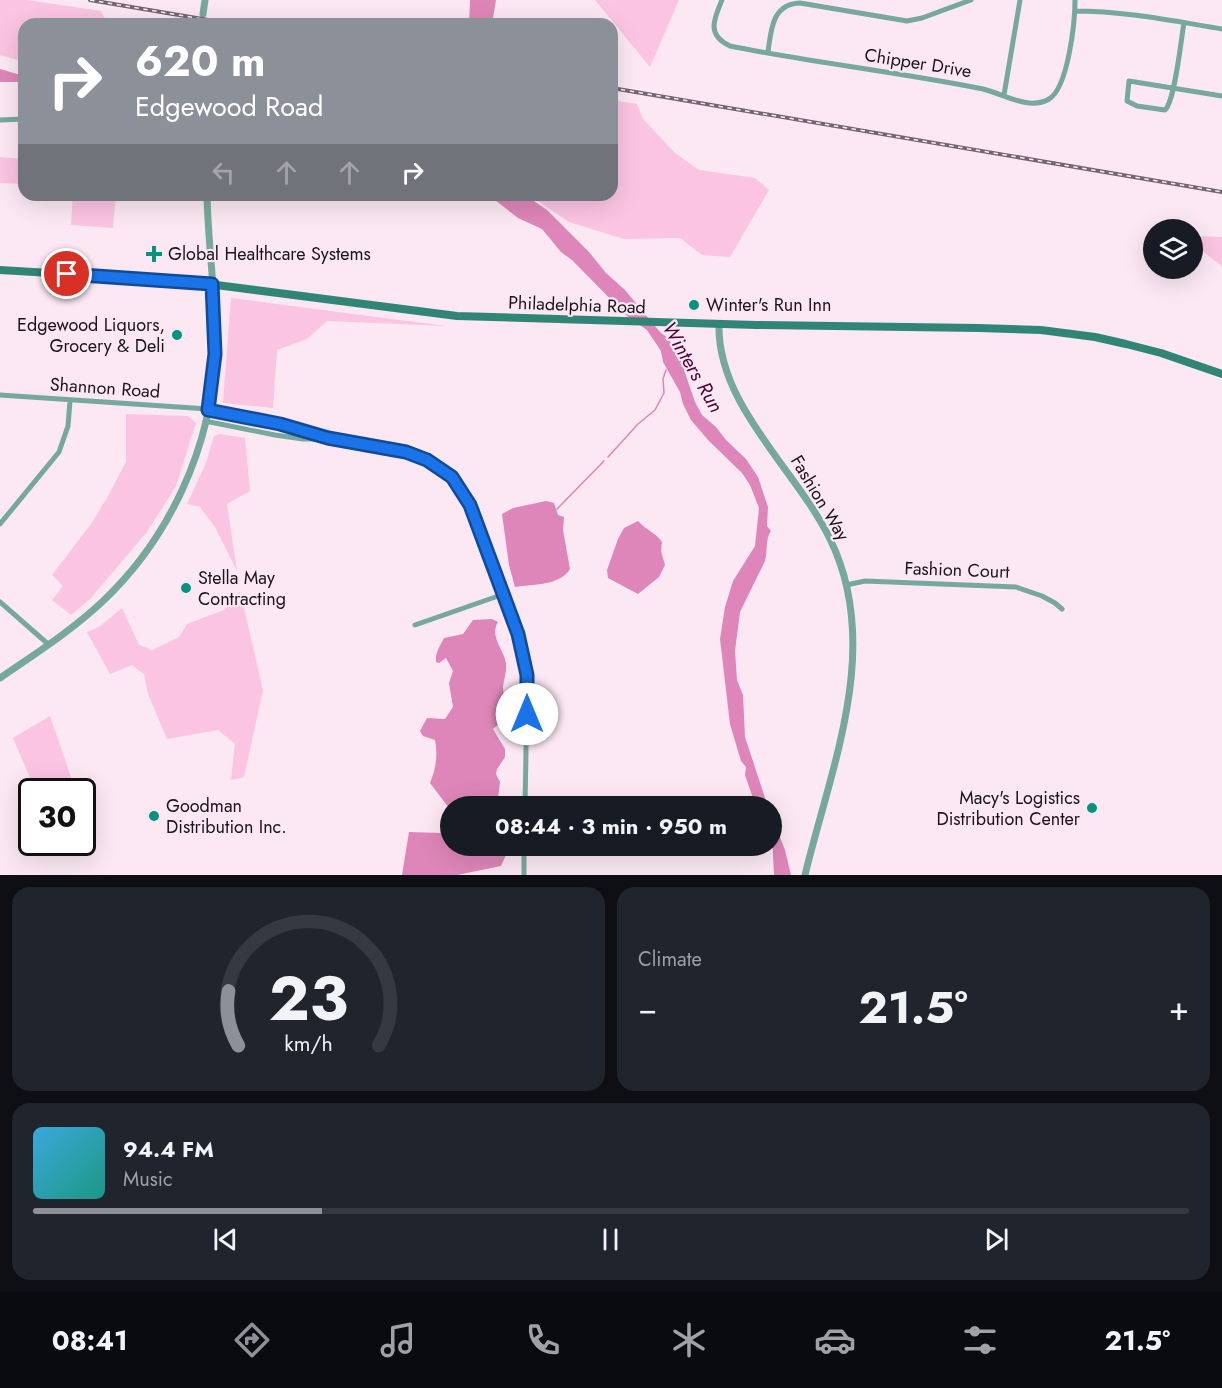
<!DOCTYPE html>
<html lang="en">
<head>
<meta charset="utf-8">
<style>
  :root { --surface:#171b24; --page:#20242c; --text:#f1f3f6; --muted:#9ea1a6; --line:#363941; --accent:#8c9099 }
  body { margin:0; font-family:Jost,sans-serif; background:var(--page); color:var(--text); height:100vh; display:flex; flex-direction:column; font-size:22px; white-space:nowrap }
  * { box-sizing:border-box; margin:0 }
  p { font-size:20px; color:var(--muted) }
  .icon { flex:none; width:33px; height:33px; fill:none; stroke:currentColor; stroke-width:2; stroke-linecap:round; stroke-linejoin:round }
  .map { position:relative; height:875px; overflow:hidden }
  .sheet { display:flex; flex-direction:column; gap:12px; padding:12px; background:#0d0f14; flex:1 }
  .sheet>* { flex:none }
  .banner { position:absolute; left:18px; top:18px; width:600px; height:183px; border-radius:18px; box-shadow:0 6px 24px #0002; background:#8c9099; color:#fff; overflow:hidden }
  .tools { position:absolute; left:1143px; top:219px; display:grid; gap:12px }
  .tools a { display:grid; place-items:center; width:60px; height:60px; border-radius:50%; background:var(--surface); box-shadow:0 6px 24px #0002; font-size:30px }
  .speed { position:absolute; left:18px; top:778px; display:flex; gap:12px; font-size:30px; font-weight:700; text-align:center }
  .speed>* { display:grid; place-content:center; width:78px; height:78px; border-radius:50%; background:var(--surface); box-shadow:0 6px 24px #0002; line-height:1 }
  .speed .limit { border:3px solid #111; border-radius:9px; background:#fff; color:#111 }
  .pin { position:absolute; display:grid; place-items:center; width:51px; height:51px; color:#fff; margin:-26px; border:3px solid #fff; border-radius:50%; box-shadow:0 2px 6px #0007 }
  .me { position:absolute; width:66px; margin:-33px; rotate:0deg; stroke-linejoin:round; filter:drop-shadow(0 0 4px #0008) }
  .turn { display:flex; align-items:center; gap:21px; height:126px; padding:0 18px; font-size:27px }
  .turn .icon { width:78px; height:78px; stroke-width:2.5 }
  .turn b { display:block; font-size:42px; line-height:51px }
  .lanes { display:flex; align-items:center; height:57px; padding:0 18px; background:#0003; justify-content:center; gap:30px; direction:ltr }
  .lanes .off { opacity:.35 }
  .big { font-size:45px; font-weight:700; line-height:1.1 }
  .sheet .tile { flex:1; display:flex; flex-direction:column; justify-content:center; gap:9px; min-width:0; padding:0 21px; border-radius:18px; background:var(--page) }
  .sheet .dial { align-items:center; gap:0 }
  .dial svg { height:156px; overflow:visible; fill:none; stroke:var(--line); stroke-width:7; stroke-linecap:round; text-anchor:middle }
  .dial text { fill:var(--text); stroke:none }
  .song { display:flex; align-items:center; gap:18px }
  .cover { width:72px; height:72px; border-radius:9px; background:linear-gradient(135deg,hsl(200 70% 55%),hsl(170 70% 35%)) }
  .played { height:6px; border-radius:3px; background:linear-gradient(90deg,var(--accent) 25%,var(--line) 25%) }
  .keys { display:flex; justify-content:space-around; direction:ltr }
  .heat { display:flex; justify-content:space-between; align-items:center; font-size:33px; direction:ltr }
  .sheet .tiles { flex:1; display:grid; gap:12px; grid-template-columns:1fr 1fr }
  .tile:last-child { grid-column:span 2 }
  .trip { position:absolute; left:440px; top:796px; width:342px; height:60px; border-radius:30px; background:var(--surface); box-shadow:0 6px 24px #0002; font-weight:700; line-height:60px; text-align:center }
  .tab-bar { display:flex; height:96px; justify-content:space-around; align-items:center; background:#090b0e; color:var(--muted) }
  .tab-bar .icon { width:42px; height:42px }
  .tab-bar .current { color:var(--accent) }
  .tab-bar b { font-size:27px; color:var(--text) }
  .map>svg:first-child { display:block }
  .green { fill:#fac4e2 }
  .water { fill:#de86b9 }
  .lines { fill:none; stroke-linecap:round; stroke-linejoin:round }
  .stream { stroke:#de86b9; stroke-width:1.5 }
  .minor { stroke:#76a89d; stroke-width:5 }
  .tertiary { stroke:#76a89d; stroke-width:7 }
  .secondary { stroke:#318576; stroke-width:8 }
  .rail-casing { stroke:#72666d; stroke-width:4 }
  .rail { stroke:#fbe8f2; stroke-width:1.5; stroke-dasharray:4.5; stroke-linecap:butt }
  .route-casing { stroke:#114b97; stroke-width:15 }
  .route { stroke:#1a73e8; stroke-width:10 }
  .poi-dot { fill:#049380; stroke:#fbe8f2; stroke-width:2 }
  .labels { text-anchor:middle; stroke-width:4.5; stroke-linejoin:round; paint-order:stroke }
  .street-label { font-size:18px; fill:#1b1418; stroke:#fbe8f2 }
  .poi-label { font-size:18px; fill:#1b1418; stroke:#fbe8f2; text-anchor:start }
  .water-label { font-size:20px; font-style:italic; fill:#4f0038; stroke:#fbe8f2 }
</style>
</head>
<body>
<div class="map">
<svg width="1222" height="875" viewBox="0 0 1222 875">
  <rect width="100%" height="100%" fill="#fbe8f2"/>
  <path class="green" d="M0 0H27L101 11 108 24H24V62L0 55Z
    M595 0H679L650 67Z
    M612 100 637 104 643 119 675 153 699 170 755 178 769 190 730 257 702 255 680 238 624 239 569 222 529 195H612Z
    M0 157 24 159V184L0 183Z
    M73 195H116L113 228 71 225Z
    M1193 236 1222 237V266L1202 251 1193 248Z
    M231 298 446 326 327 321 307 339 277 350 273 408 223 403Z
    M126 414 188 416 196 423 176 486 147 532 90 599 71 615 52 600 63 586 52 575 91 524 108 496 126 462Z
    M220 434 245 438 250 491 227 504 237 571 215 527 200 507 187 504 206 463 214 436Z
    M240 591 263 690 244 777 231 780 235 744 218 730 167 739 148 694 144 674 132 665 110 674 87 632 99 627 122 608 139 645 152 650 179 637 187 624 224 610Z
    M50 716 76 792H36L13 738Z"/>
  <path class="water" d="M470 0H496L492 24H469Z
    M0 69 24 76V82H0Z
    M484 195H525L547 210 589 252 606 273 625 290 660 332 669 339 677 356 681 361 695 402 702 415 716 427 726 440 746 459 758 477 768 507 767 526 771 531C765 539 768 551 765 561L740 612 735 651 737 680 743 695 745 737 768 807H756L745 775 746 767 741 761 730 724 720 639 725 607 733 581 755 546 759 508 750 485 742 473 708 440 691 420 683 404 680 392 663 362 661 351 647 330 627 316 572 260 561 252 542 229 518 218 495 200Z
    M546 501 554 503 558 515 564 517 563 530 570 569C560 586 532 584 515 587L509 565 502 514 513 508Z
    M638 521C645 529 656 533 662 542L661 551 665 565 659 577 638 594 608 578 607 570 618 539 624 528Z
    M492 619 498 622C489 636 504 650 506 663 507 671 504 679 503 687 503 696 507 707 504 715 503 721 498 725 493 729L505 749V757L497 769 496 774 500 782 497 807H450V846H502L506 855 501 866 457 875H402L409 832 441 833C448 826 448 818 449 808L430 783C436 768 438 756 435 740L423 736 420 731 427 718 445 719 453 707 449 683 453 671 446 658 439 663 436 662C435 653 440 646 444 638L463 634 473 620Z
    M771 814 785 850 791 875H774Z"/>
  <g class="lines">
    <path class="stream" d="M608 457 638 424 655 410 664 393 663 379 666 370
      M557 509 604 461"/>
    <path class="minor" d="M722 0C714 19 706 35 730 46 814 63 899 72 983 89 1004 94 1029 111 1049 99 1068 88 1075 22 1075 0
      M1075 11C1124 11 1173 21 1222 29
      M1184 23C1181 39 1175 101 1165 110L1137 106 1127 101 1129 81 1222 96
      M125 24 131 21 145 24
      M768 52C771 30 772 4 800 3L907 21 922 18 971 0
      M1004 95 1020 0
      M0 120 24 119
      M0 395 208 409 280 424 324 437
      M205 421 275 435 303 439H328L406 452 436 465 457 483 465 495 480 528 518 635 525 658 527 696 525 807
      M0 524 59 452 68 426 70 401
      M846 585 865 581 1016 587 1042 596 1055 603 1062 609
      M0 602 48 644
      M415 625 504 594
      M524 875V846"/>
    <path class="tertiary" d="M203 14 205 0
      M202 24V23
      M719 324C717 405 796 469 830 539 883 647 831 767 805 875
      M0 678C35 654 71 631 102 602 169 539 212 447 215 354 217 301 208 248 207 195"/>
    <path class="secondary" d="M0 270 185 281 457 316 756 325 978 328 1041 330 1095 337 1126 344 1161 353 1222 374"/>
    <defs>
      <path id="rail" d="M90 0 232 24
        M612 88 1222 192"/>
    </defs>
    <use href="#rail" class="rail-casing"/>
    <use href="#rail" class="rail"/>
  </g>
  <g class="lines">
    <defs>
      <path id="route" d="M67 274 212 284 215 354 208 410 280 424 328 438 406 452 427 460 452 477 470 505 518 634 527 675V714"/>
    </defs>
    <use href="#route" class="route-casing"/>
    <use href="#route" class="route"/>
  </g>
  <g class="poi-dot">
    <path d="M151 245h6v6h6v6h-6v6h-6v-6h-6v-6h6z"/>
    <circle cx="694" cy="305" r="6"/>
    <circle cx="177" cy="335" r="6"/>
    <circle cx="186" cy="588" r="6"/>
    <circle cx="1092" cy="808" r="6"/>
    <circle cx="154" cy="816" r="6"/>
  </g>
  <g class="labels">
    <g class="street-label">
      <text transform="translate(918 63) rotate(9)" y="6">Chipper Drive</text>
      <text transform="translate(577 305) rotate(2)" y="6">Philadelphia Road</text>
      <text transform="translate(105 388) rotate(4)" y="6">Shannon Road</text>
      <text transform="translate(820 498) rotate(59)" y="6">Fashion Way</text>
      <text transform="translate(957 570) rotate(2)" y="6">Fashion Court</text>
    </g>
    <g class="poi-label">
      <text x="168" y="260">Global Healthcare Systems</text>
      <text x="706" y="311">Winter's Run Inn</text>
      <text x="165" y="331" text-anchor="end">Edgewood Liquors,<tspan x="165" dy="21">Grocery &amp; Deli</tspan></text>
      <text x="198" y="584">Stella May<tspan x="198" dy="21">Contracting</tspan></text>
      <text x="1080" y="804" text-anchor="end">Macy's Logistics<tspan x="1080" dy="21">Distribution Center</tspan></text>
      <text x="166" y="812">Goodman<tspan x="166" dy="21">Distribution Inc.</tspan></text>
    </g>
    <g class="water-label">
      <text transform="translate(693 367) rotate(60)" y="7">Winters Run</text>
    </g>
  </g>
</svg>
<div class="tools">
<a><svg class="icon" aria-label="layers" viewBox="0 0 24 24"><path d="M12 4l9 5-9 5-9-5zM3 14l9 5 9-5"/></svg></a>
</div>
<div class="speed"><div class="limit">30</div></div>
<div class="pin" style="left:67px;top:274px;background:#d93025"><svg class="icon" aria-label="arrive" viewBox="0 0 24 24"><path d="M6 21V4h12l-3 4 3 4H6"/></svg></div>
<svg class="me" style="left:527px;top:714px" viewBox="-20 -20 40 40"><circle r="19" fill="#fff"/><path d="M0-13L10 11 0 6-10 11z" fill="#1a73e8"/></svg>
<div class="trip">08:44 · 3 min · 950 m</div>
<div class="banner">
<div class="turn"><svg class="icon" aria-label="right" viewBox="0 0 24 24"><path d="M7 20v-9h11M14 6l5 5-5 5"/></svg><div><b>620 m</b>Edgewood Road</div></div>
<div class="lanes"><svg class="icon off" aria-label="left" viewBox="0 0 24 24"><path d="M17 20v-9H6M10 6l-5 5 5 5"/></svg><svg class="icon off" aria-label="ahead" viewBox="0 0 24 24"><path d="M12 20V5M6 11l6-6 6 6"/></svg><svg class="icon off" aria-label="ahead" viewBox="0 0 24 24"><path d="M12 20V5M6 11l6-6 6 6"/></svg><svg class="icon" aria-label="right" viewBox="0 0 24 24"><path d="M7 20v-9h11M14 6l5 5-5 5"/></svg></div>
</div>
</div>
<section class="sheet">
<div class="tiles">
<div class="tile dial"><svg viewBox="0 0 100 80">
<path d="M14 69A42 42 0 1 1 86 69"/>
<path d="M14 69A42 42 0 0 1 9 41" stroke="#8c9099"/>
<text x="50" y="56" font-size="32" font-weight="700">23</text>
<text x="50" y="72" font-size="11">km/h</text>
</svg></div>
<div class="tile"><p>Climate</p>
<div class="heat"><a>−</a><b class="big">21.5°</b><a>+</a></div>
</div>
<div class="tile">
<div class="song"><i class="cover"></i><div><b>94.4 FM</b><p>Music</p></div></div>
<div class="played"></div>
<div class="keys"><svg class="icon" aria-label="previous" viewBox="0 0 24 24"><path d="M18 5L8 12l10 7zM5 5v14"/></svg><svg class="icon" aria-label="pause" viewBox="0 0 24 24"><path d="M8 5v14M16 5v14"/></svg><svg class="icon" aria-label="next" viewBox="0 0 24 24"><path d="M6 5l10 7-10 7zM19 5v14"/></svg></div>
</div>
</div>
</section>
<nav class="tab-bar">
<b>08:41</b>
<svg class="icon current" aria-label="directions" viewBox="0 0 24 24"><path d="M12 3l9 9-9 9-9-9zM9 14v-3h6M13 9l2 2-2 2"/></svg>
<svg class="icon" aria-label="music" viewBox="0 0 24 24"><path d="M9 18V5l10-2v13"/><circle cx="6" cy="18" r="3"/><circle cx="16" cy="16" r="3"/></svg>
<svg class="icon" aria-label="phone" viewBox="0 0 24 24"><path d="M5 4h4l2 5-3 2q2 4 5 5l2-3 5 2v4C11 20 4 13 5 4z"/></svg>
<svg class="icon" aria-label="climate" viewBox="0 0 24 24"><path d="M12 3v18M4 7l16 10M4 17L20 7"/></svg>
<svg class="icon" aria-label="car" viewBox="0 0 24 24"><path d="M5 17H2v-5l4-1 3-4h7l3 4 3 1v5h-3M9 17h6M6 11h13"/><circle cx="7" cy="17" r="2"/><circle cx="17" cy="17" r="2"/></svg>
<svg class="icon" aria-label="filters" viewBox="0 0 24 24"><path d="M4 7h16M4 17h16"/><circle cx="9" cy="7" r="2"/><circle cx="15" cy="17" r="2"/></svg>
<b>21.5°</b>
</nav>
</body>
</html>
